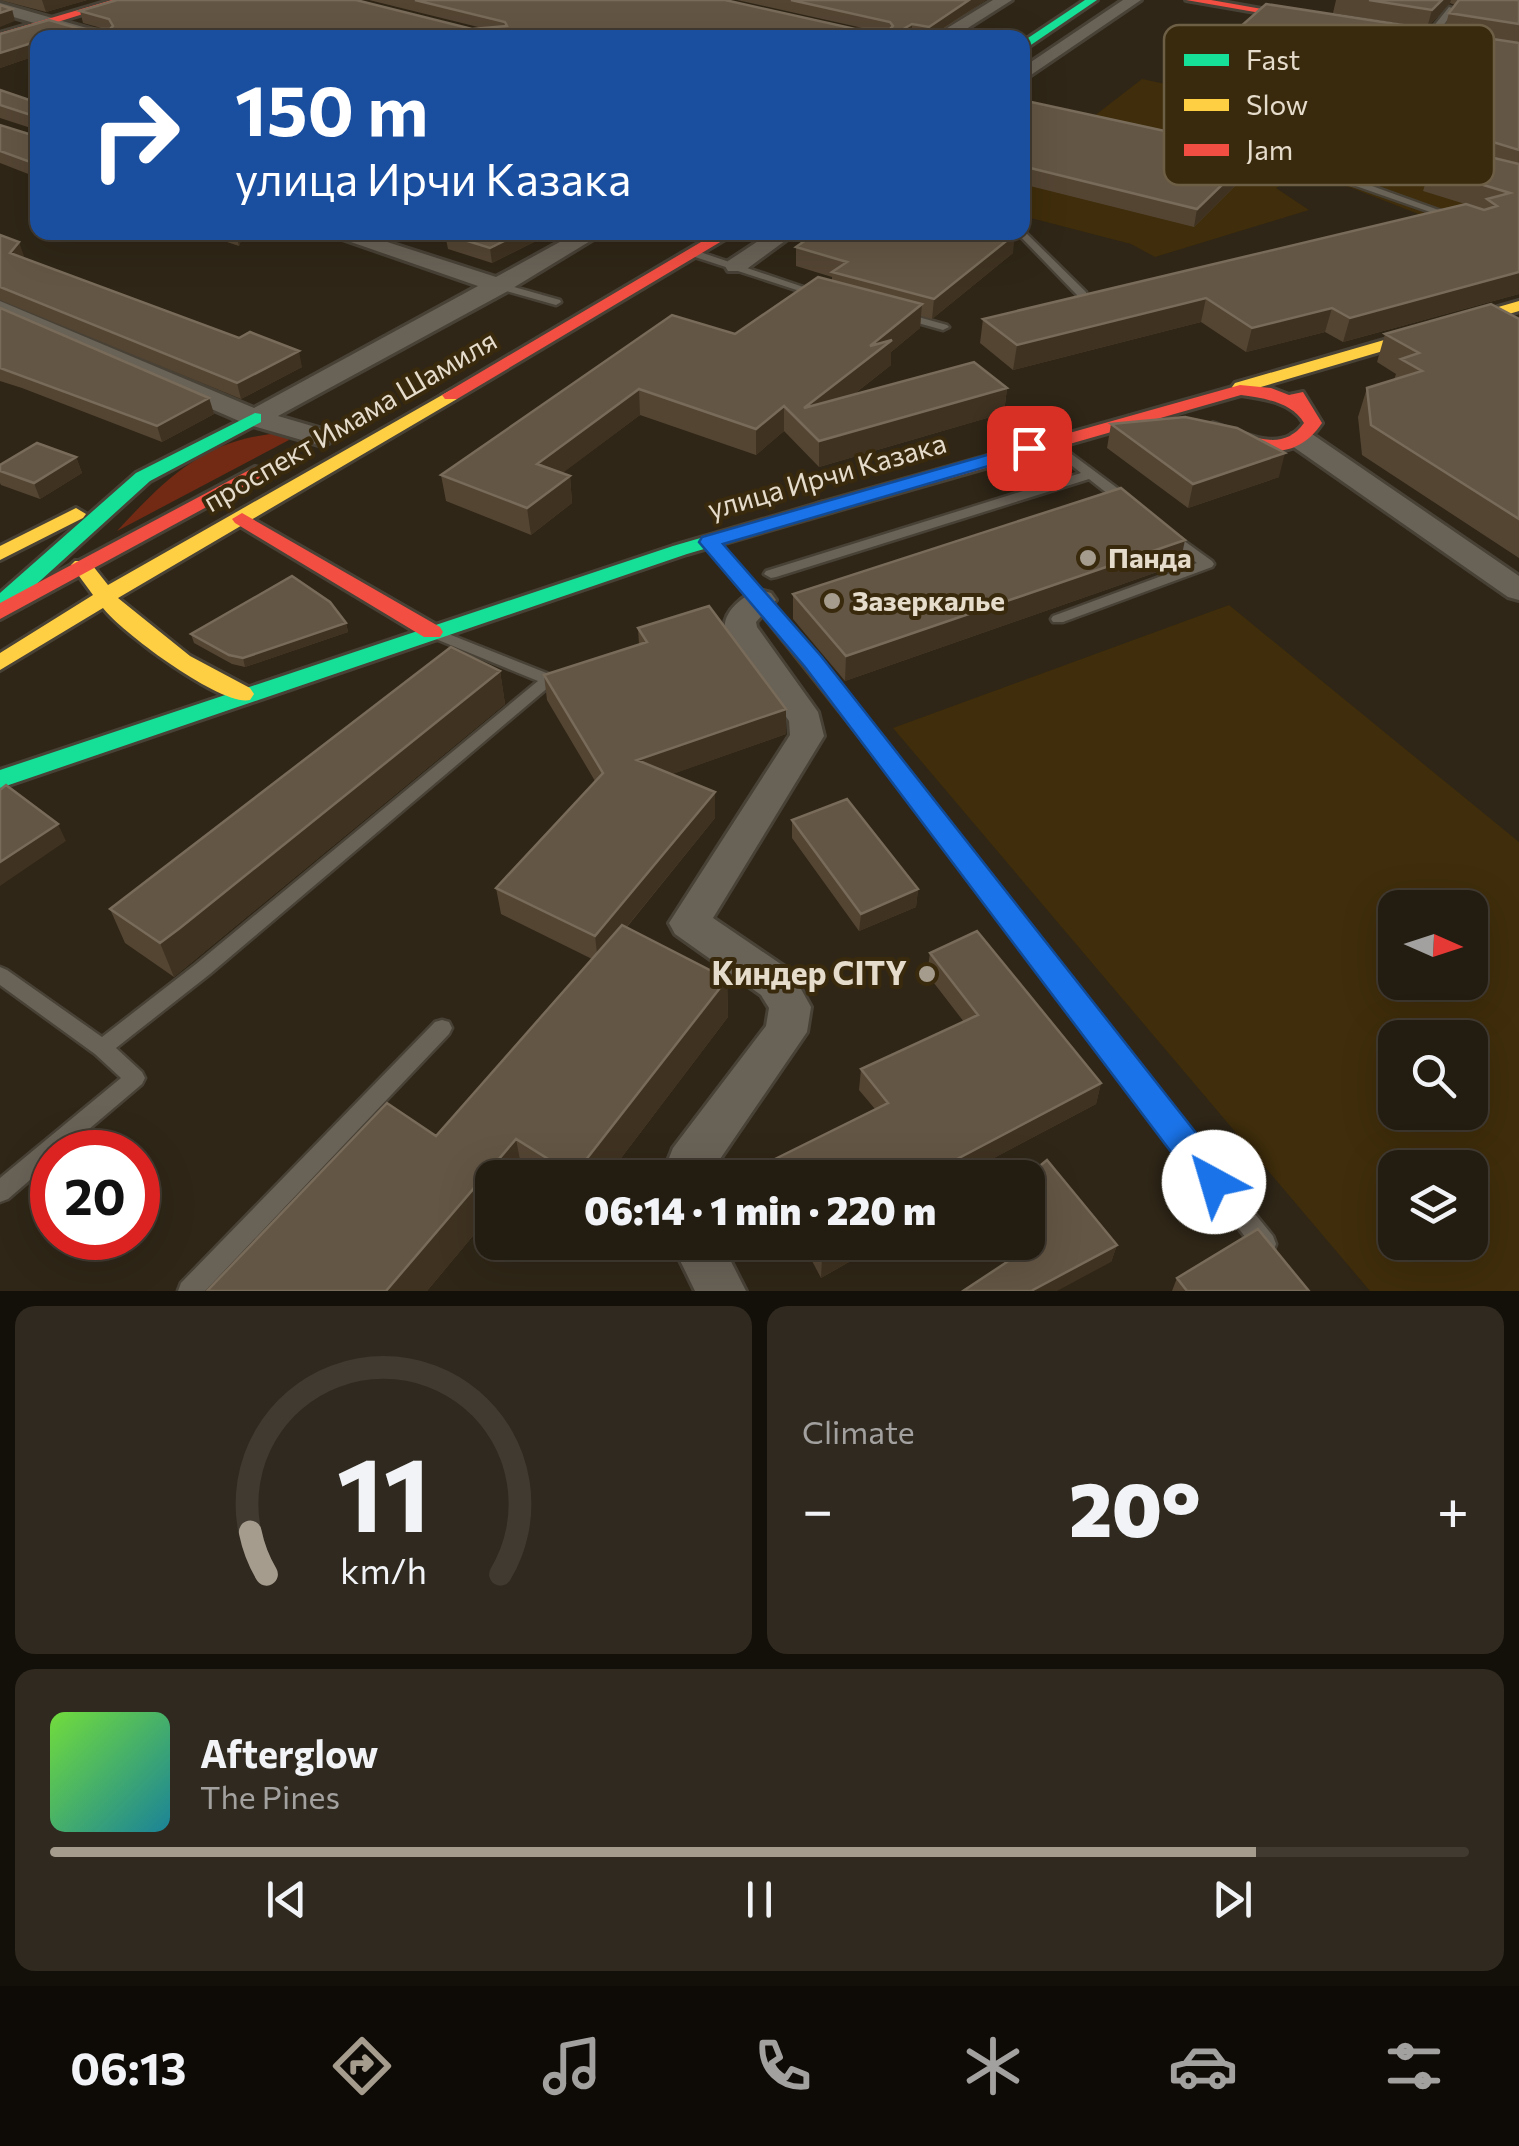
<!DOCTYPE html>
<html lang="en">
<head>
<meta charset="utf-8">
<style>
  :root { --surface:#231c11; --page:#2f291f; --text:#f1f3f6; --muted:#a3a19f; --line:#403a31; --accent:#a69c8d }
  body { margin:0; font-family:Commissioner,sans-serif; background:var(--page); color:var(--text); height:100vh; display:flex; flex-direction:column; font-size:38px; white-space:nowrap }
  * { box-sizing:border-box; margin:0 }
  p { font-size:32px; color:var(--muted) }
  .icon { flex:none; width:55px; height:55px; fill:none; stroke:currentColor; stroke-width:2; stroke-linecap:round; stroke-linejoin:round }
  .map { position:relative; height:1291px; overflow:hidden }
  .panel { display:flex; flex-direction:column; gap:15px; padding:15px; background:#130f09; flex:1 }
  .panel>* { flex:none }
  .hud { position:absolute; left:30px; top:30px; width:1000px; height:210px; border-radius:20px; box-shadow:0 10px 40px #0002,0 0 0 2px var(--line); background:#1a4fa0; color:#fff; overflow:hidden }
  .needle { width:65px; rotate:93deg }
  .controls { position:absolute; left:1378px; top:890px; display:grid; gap:20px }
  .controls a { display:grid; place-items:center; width:110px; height:110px; border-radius:20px; background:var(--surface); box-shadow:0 10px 40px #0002,0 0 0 2px var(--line); font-size:50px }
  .speed { position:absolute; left:30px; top:1130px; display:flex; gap:20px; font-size:50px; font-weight:700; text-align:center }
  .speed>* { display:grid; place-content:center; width:130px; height:130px; border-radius:50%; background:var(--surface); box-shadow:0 10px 40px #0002,0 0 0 2px var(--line); line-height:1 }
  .speed .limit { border:15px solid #d22; background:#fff; color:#111 }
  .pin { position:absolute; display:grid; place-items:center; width:85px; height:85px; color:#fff; margin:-42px; border-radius:20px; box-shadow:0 5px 15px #0006 }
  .me { position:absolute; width:110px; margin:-55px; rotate:321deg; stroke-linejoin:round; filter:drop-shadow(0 0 8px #0008) }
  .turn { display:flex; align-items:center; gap:35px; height:210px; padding:0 40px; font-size:45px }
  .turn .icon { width:130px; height:130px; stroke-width:2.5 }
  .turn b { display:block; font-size:70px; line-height:85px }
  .big { font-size:75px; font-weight:800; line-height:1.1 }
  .panel .tile { flex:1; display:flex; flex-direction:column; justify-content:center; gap:15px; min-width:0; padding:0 35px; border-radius:20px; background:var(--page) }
  .panel .dial { align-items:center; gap:0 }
  .dial svg { height:260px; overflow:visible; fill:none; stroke:var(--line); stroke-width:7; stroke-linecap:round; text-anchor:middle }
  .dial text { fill:var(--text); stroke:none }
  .song { display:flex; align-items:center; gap:30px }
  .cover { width:120px; height:120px; border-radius:15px; background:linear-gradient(135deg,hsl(100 70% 55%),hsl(190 70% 35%)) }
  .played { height:10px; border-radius:5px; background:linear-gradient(90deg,var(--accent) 85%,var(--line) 85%) }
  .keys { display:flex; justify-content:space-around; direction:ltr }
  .heat { display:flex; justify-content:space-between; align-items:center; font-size:55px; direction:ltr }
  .panel .tiles { flex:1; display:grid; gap:15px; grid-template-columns:1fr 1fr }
  .tile:last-child { grid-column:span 2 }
  .trip { position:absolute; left:475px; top:1160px; width:570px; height:100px; border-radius:20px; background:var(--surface); box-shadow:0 10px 40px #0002,0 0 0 2px var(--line); font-weight:800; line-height:100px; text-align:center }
  .tabs { display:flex; height:160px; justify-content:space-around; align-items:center; background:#0e0b07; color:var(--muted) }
  .tabs .icon { width:70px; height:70px }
  .tabs .current { color:var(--accent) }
  .tabs b { font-size:45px; color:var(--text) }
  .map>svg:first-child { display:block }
  .built { fill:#3f2d0b; fill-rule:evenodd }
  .green { fill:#722a15 }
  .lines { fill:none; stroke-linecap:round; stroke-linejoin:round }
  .lane-casing { stroke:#484136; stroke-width:5 }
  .street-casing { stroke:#484136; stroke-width:6 }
  .fast-casing { stroke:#484136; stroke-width:6 }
  .slow-casing { stroke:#484136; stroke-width:6 }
  .jam-casing { stroke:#484136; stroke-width:6 }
  .lane { fill:#696257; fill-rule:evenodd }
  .street { fill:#696257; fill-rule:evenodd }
  .fast { fill:#16e098; fill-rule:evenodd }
  .slow { fill:#ffcf43; fill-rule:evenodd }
  .jam { fill:#f24e42; fill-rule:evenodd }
  .wall { fill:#544533 }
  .shaded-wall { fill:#3f3221 }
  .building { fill:#645644; stroke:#786b59; stroke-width:2.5 }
  .route { fill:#1a73e8; stroke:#114b97; stroke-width:2.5 }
  .poi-dot { fill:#a69c8d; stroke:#392a0d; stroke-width:4 }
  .labels { text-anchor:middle; stroke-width:8; stroke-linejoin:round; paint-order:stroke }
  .street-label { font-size:28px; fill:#e6dccc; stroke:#392a0d }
  .poi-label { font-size:28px; font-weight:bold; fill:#e6dccc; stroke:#392a0d; text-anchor:start }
  .near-poi-label { font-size:32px; font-weight:bold; fill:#e6dccc; stroke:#392a0d; text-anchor:end }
  .key { fill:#392a0d; stroke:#6d5f46; stroke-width:2.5 }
  .key-label { font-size:28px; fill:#e6dccc }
</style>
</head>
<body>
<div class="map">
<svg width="1519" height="1291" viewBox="0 0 1519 1291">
  <rect width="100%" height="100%" fill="#2f2617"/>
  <path class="built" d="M1142 79 1290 110 1283 118 1391 142H1426L1519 159 1480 238 1249 148 1246 152 1298 174 1276 188 1309 210 1155 257 1131 244 1023 216V171Z
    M1229 605 1519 842V1291H1370L893 728ZM1395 908H1470V982H1395ZM1395 1038H1470V1112H1395ZM1395 1168H1470V1242H1395Z"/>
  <path class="green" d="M284 433 289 440 117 531C167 477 207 437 284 433Z"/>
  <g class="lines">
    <defs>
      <path id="lane" d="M1449 7 1456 9 1431 41H1425V37Z
        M1287 120 1315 128 1311 131 1289 126 1268 142 1348 169 1404 140 1407 141V145L1395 151 1454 160 1456 162 1451 165 1388 155 1347 177 1458 217 1450 219 1336 179V175L1341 172 1258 145V141Z
        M1022 229 1086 292V296H1078L1018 234 1017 232H1022Z
        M692 252H700L824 294 815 296 692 256Z
        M500 283 560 300 561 302 556 305 496 288 495 286Z
        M904 313 947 325 949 327 943 330 900 318 899 316Z
        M1050 438 1132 499 1134 502 1132 505H1122L1089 479 776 577 771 578 764 574 766 571 1081 473 1046 445 1044 442Z
        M1169 530 1212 561 1214 564 1212 567 1063 622H1053L1051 619 1053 616 1197 563 1164 537 1162 534Z
        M709 537 714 538C908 765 1084 1006 1273 1236L1276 1244 1273 1252 1265 1255 1257 1252C1071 1017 896 774 704 544L702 541Z
        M436 629 554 676 557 680 210 974 116 1048 142 1072 145 1078 142 1084 62 1152H52V1161L8 1199 0 1202V1178L121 1078 95 1054 0 985V967L7 970 102 1037 196 964 538 681 431 637 429 634Z
        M442 1020 449 1022 452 1028 449 1034 205 1291H178L181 1283 435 1022Z"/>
      <path id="street" d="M993 0H1012L952 38H931Z
        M1123 0H1141L1022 81V68Z
        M0 3 111 35 113 38H85L0 13Z
        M322 232H356L496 277 578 232H605L508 291 278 416 329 431 332 437 329 443 319 445 246 424 0 317V301L254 408 478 286Z
        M772 232H797L744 271H728L725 266 728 261Z
        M1302 432 1312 434 1519 576V600L1508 597 1292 446 1288 440 1292 434Z
        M760 590 771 593 776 600 756 622 757 627 818 712 824 736 713 918 791 971 811 1007 807 1032 707 1178H661L673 1148 766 1026 769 1008 761 995 675 934 669 923 790 735 789 721 725 628C723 611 745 594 760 590Z
        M671 1242H721L746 1291H695Z"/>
      <path id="fast" d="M1085 0H1097L1022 51V42Z
        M255 413 261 414V422L150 481 8 610 0 612V593L136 473Z
        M824 502 834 508 831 512 687 554 0 788V770L673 546Z"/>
      <path id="slow" d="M1519 301V311L1247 391H1235L1232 387 1235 383Z
        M451 390 457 391V399L118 598 190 656 250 688 254 694 250 700C222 707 121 632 103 608L0 670V653L93 595 71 565 75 561H89L108 585Z
        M76 508 86 514 83 518 0 560V546Z"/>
      <path id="jam" d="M112 0H128L0 40V33Z
        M1186 0H1211L1324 20 1318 23Z
        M718 232H737L457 399H445L442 395Z
        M1240 385 1271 388 1289 395 1303 392 1322 423C1292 468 1249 449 1206 433L1204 429 1213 423C1243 432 1281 456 1304 423 1292 402 1263 398 1241 395L831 512H817L814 508 817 504Z
        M255 467 262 469 265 473 262 477 0 619V603Z
        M242 513 440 627 443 632 440 637H424L235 523 232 519Z"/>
    </defs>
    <use href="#lane" class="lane-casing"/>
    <use href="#street" class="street-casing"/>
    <use href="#fast" class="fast-casing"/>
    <use href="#slow" class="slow-casing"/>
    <use href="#jam" class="jam-casing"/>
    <use href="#lane" class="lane"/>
    <use href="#street" class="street"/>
    <use href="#fast" class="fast"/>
    <use href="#slow" class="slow"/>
    <use href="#jam" class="jam"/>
  </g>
  <path class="wall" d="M0 0H87L46 12Z
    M369 0H725L855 29H867L737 0H986L930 38 912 36 909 38H38V55L0 68V34L80 29H105L83 23 80 11 472 29 482 28Z
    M1336 0H1519V43L1444 31 1449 13 1455 5 1450 3 1427 28 1333 13Z
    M1266 4 1519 43V294L1343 342 1325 332 1246 352 1201 322 1013 370 980 343 983 319 1465 204 1423 191 1430 169 1441 146 1474 67 1422 58 1346 157 1286 141 1291 120 1319 114 1321 103 1325 101 1200 78 1204 59Z
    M0 90 38 103V180L36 177 0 163V125L32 135 37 131V130L0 118Z
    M1022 100 1253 168 1194 227 1022 184Z
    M197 232H244L239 246Z
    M448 232H554L492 263 448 249 445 234Z
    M0 235 19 242 23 258 302 367 241 399 0 300Z
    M796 247 1013 253 932 319 921 316 920 328 891 352V365L853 395 1007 388 1004 413 819 467 784 431 756 455 640 415 562 473 570 476 572 503 531 535 446 501 441 475 735 334 832 281V277L796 266Z
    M0 308 209 398 214 414 162 442 22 388 0 381Z
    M1519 319V558L1362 455 1358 417 1367 388 1394 380 1396 374 1377 362 1385 334Z
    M1111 424 1279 477 1188 508 1107 448Z
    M76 457 82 473 40 499 1 485 0 483V465Z
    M1180 564 845 681 793 619V594Z
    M346 623 348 632 245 667 232 664 194 643 191 634Z
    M638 628 786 709V734L672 774 715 818 627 927 727 979 728 1017 606 1178H526L523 1176 522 1178H492V1213L427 1291 436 1136 592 959 501 914 496 888 595 781 547 700 544 675 639 644Z
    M500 671 505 704 174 977 125 943 110 909Z
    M792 820 918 889 916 907 859 931 792 838Z
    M930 953 1101 1083 1096 1104 956 1178H771V1161L875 1109 859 1090 861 1069 964 1022 927 974Z
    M802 1242H884L821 1278Z
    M990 1242H1028L1117 1245 1111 1262 1005 1263Z
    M1177 1278 1309 1291H1172Z"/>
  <path class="shaded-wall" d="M42 0H87L46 12Z
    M969 0H986L928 38 929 27Z
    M1442 0H1451L1450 3 1427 28 1432 10Z
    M12 9 15 21 0 27V13Z
    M912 24V36L909 38H888Z
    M1427 39 1422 58 1346 157 1351 136Z
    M38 41V55L0 68V53Z
    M1257 151 1253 168 1194 227 1197 209Z
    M235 232H244L239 246Z
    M522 232H554L492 263 490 248Z
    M1015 234 1013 253 932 319 934 299Z
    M19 242 24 256 15 267 10 253Z
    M1519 272V294L1343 342 1350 318Z
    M1206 298 1201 322 1013 370 1017 345Z
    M922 304 920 328 891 352V365L808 430 804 408 870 346Z
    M1332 308 1325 332 1246 352 1252 328Z
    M299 351 302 367 241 399 237 383Z
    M1007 388 1004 413 819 467V441Z
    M639 389 640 415 540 490 537 464Z
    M209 398 214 414 162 442 157 426Z
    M784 406V431L756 455V429Z
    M1285 453 1279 477 1188 508 1193 484Z
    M76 457 82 473 40 499 34 483Z
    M570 476 572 503 531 535 527 508Z
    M1185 540 1180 564 845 681 846 656Z
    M346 623 348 632 245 667 243 658Z
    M500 671 505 704 174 977 160 943Z
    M786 709V734L639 786 637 760Z
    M715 792V818L598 962 595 936Z
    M58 824 66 841 0 886V862Z
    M918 889 916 907 859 931 861 914Z
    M727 979 728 1017 606 1178H575L574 1175Z
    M1101 1083 1096 1104 956 1178H921Z
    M516 1139 523 1176 522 1178H492V1213L427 1291H386Z
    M851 1242H884L821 1278 822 1258Z
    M1117 1245 1111 1262 1057 1291H1031Z"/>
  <path class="building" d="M117 0H356L472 29 507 26 505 22 415 0H725L855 29H890L893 26 890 22 791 0H969L929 27 912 24 888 38H38V41L0 53V34L49 20 80 29H110L113 26 109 19 80 11Z
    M1369 0H1442L1432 10Z
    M1459 0H1519V24L1449 13Z
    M1266 4 1519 43V150L1480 138 1445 133 1482 48 1427 39 1351 136 1291 120 1306 112 1347 119 1352 114 1349 110 1321 103 1353 86 1204 59Z
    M0 5 12 9 0 13Z
    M0 90 38 103V167L32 165 36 164 0 151V125L32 135 37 131V117L0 105Z
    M1022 100 1257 151 1197 209 1022 166Z
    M1440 145 1519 164V272L1350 318 1332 308 1252 328 1206 298 1017 345 983 319 1466 204 1484 210 1497 206 1487 199 1510 193 1430 169Z
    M448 232H522L490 248 445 234Z
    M817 232H1009L1015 234 934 299 832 272 847 262 796 247Z
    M0 235 19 242 10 253 239 338 250 332 299 351 237 383 0 287Z
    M818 277 922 304 870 346 892 340 804 408 974 362 1007 388 819 441 784 406 756 429 639 389 537 464 570 476 527 508 441 475 672 315 735 334Z
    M1491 304 1519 319V519L1371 425 1367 388 1422 371 1401 359 1419 353 1385 334Z
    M0 308 209 398 157 426 0 368Z
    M1185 417 1237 428 1285 453 1193 484 1111 424Z
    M37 443 76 457 34 483 0 471V465Z
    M1121 488 1185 540 846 656 793 594Z
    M292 576 330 602 346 623 243 658 229 655 191 634Z
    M709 606 786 709 637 760 715 792 595 936 496 888 603 773 544 675 647 642 638 628Z
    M451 647 500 671 180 928 160 943 110 909Z
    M6 785 58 824 0 862V790Z
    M847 799 918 889 861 914 792 820Z
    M622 925 727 979 574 1175 516 1139 386 1291H207L387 1103 436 1136Z
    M977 931 1101 1083 921 1178H779L771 1161 888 1103 861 1069 978 1015 930 953Z
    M1047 1160 1117 1245 1031 1291H963L1016 1256 1006 1242H1028V1178H1025Z
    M1258 1229 1309 1291H1187L1177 1278Z
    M814 1242H851L822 1258Z"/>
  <path class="route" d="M1029 443 1036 444V452L723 544 821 656 1226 1171 1230 1182 1226 1193 1214 1197 1202 1193 805 667 699 542 702 537Z"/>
  <g class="poi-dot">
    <circle cx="1088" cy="558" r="10"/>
    <circle cx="832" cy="601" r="10"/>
    <circle cx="927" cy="974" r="10"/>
  </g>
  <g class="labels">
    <g class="street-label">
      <text transform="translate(350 421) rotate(-30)" y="10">проспект Имама Шамиля</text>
      <text transform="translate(827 476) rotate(-16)" y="10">улица Ирчи Казака</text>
    </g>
    <g class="poi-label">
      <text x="1108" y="568">Панда</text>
      <text x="852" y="611">Зазеркалье</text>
    </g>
    <g class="near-poi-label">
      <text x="907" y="985">Киндер CITY</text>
    </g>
  </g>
  <rect x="1164" y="25" width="330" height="160" rx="15" class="key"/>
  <rect x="1184" y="54" width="45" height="12" fill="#16e098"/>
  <rect x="1184" y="99" width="45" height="12" fill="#ffcf43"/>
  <rect x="1184" y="144" width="45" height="12" fill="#f24e42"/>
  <g class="key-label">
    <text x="1246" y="70">Fast</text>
    <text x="1246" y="115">Slow</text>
    <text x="1246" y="160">Jam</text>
  </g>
</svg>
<div class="controls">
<a><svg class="needle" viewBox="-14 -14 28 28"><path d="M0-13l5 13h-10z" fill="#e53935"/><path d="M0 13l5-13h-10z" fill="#a3a19f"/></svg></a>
<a><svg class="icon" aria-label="search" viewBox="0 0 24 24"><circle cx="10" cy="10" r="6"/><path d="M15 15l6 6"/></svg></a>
<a><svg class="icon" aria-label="layers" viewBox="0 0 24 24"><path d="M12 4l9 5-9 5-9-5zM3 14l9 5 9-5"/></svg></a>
</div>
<div class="speed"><div class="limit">20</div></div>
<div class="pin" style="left:1029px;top:448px;background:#d93025"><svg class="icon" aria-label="arrive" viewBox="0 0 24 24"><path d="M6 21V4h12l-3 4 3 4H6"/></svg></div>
<svg class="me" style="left:1214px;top:1182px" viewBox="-20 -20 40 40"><circle r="19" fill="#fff"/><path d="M0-13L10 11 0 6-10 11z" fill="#1a73e8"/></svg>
<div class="trip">06:14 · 1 min · 220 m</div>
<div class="hud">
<div class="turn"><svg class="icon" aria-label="right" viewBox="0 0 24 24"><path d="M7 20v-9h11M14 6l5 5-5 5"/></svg><div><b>150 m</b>улица Ирчи Казака</div></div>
</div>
</div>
<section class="panel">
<div class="tiles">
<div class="tile dial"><svg viewBox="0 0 100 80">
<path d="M14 69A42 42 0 1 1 86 69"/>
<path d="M14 69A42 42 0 0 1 9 56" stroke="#a69c8d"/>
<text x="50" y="56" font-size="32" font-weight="700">11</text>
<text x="50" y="72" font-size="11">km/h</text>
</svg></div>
<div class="tile"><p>Climate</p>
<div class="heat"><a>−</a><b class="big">20°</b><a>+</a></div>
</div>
<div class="tile">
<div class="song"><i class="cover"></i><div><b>Afterglow</b><p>The Pines</p></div></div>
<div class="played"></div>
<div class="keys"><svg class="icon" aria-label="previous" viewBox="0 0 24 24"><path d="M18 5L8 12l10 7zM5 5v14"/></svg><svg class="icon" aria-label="pause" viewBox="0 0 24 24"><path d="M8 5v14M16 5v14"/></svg><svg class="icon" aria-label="next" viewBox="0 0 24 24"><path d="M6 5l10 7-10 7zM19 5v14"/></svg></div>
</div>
</div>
</section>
<nav class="tabs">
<b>06:13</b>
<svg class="icon current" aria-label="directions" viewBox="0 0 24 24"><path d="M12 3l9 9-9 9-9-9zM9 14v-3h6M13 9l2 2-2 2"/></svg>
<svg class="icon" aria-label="music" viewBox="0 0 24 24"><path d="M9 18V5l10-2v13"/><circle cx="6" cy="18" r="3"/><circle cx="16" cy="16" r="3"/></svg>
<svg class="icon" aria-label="phone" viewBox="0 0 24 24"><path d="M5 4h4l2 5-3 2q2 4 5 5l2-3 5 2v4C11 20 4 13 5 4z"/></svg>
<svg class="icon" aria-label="climate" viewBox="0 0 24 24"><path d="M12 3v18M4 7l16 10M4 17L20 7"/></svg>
<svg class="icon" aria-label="car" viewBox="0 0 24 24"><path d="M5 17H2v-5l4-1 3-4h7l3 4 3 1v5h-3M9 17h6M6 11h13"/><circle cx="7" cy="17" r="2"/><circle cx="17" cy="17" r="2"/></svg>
<svg class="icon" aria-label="filters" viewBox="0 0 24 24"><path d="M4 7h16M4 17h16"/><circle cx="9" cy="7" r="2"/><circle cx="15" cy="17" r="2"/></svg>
</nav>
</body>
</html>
